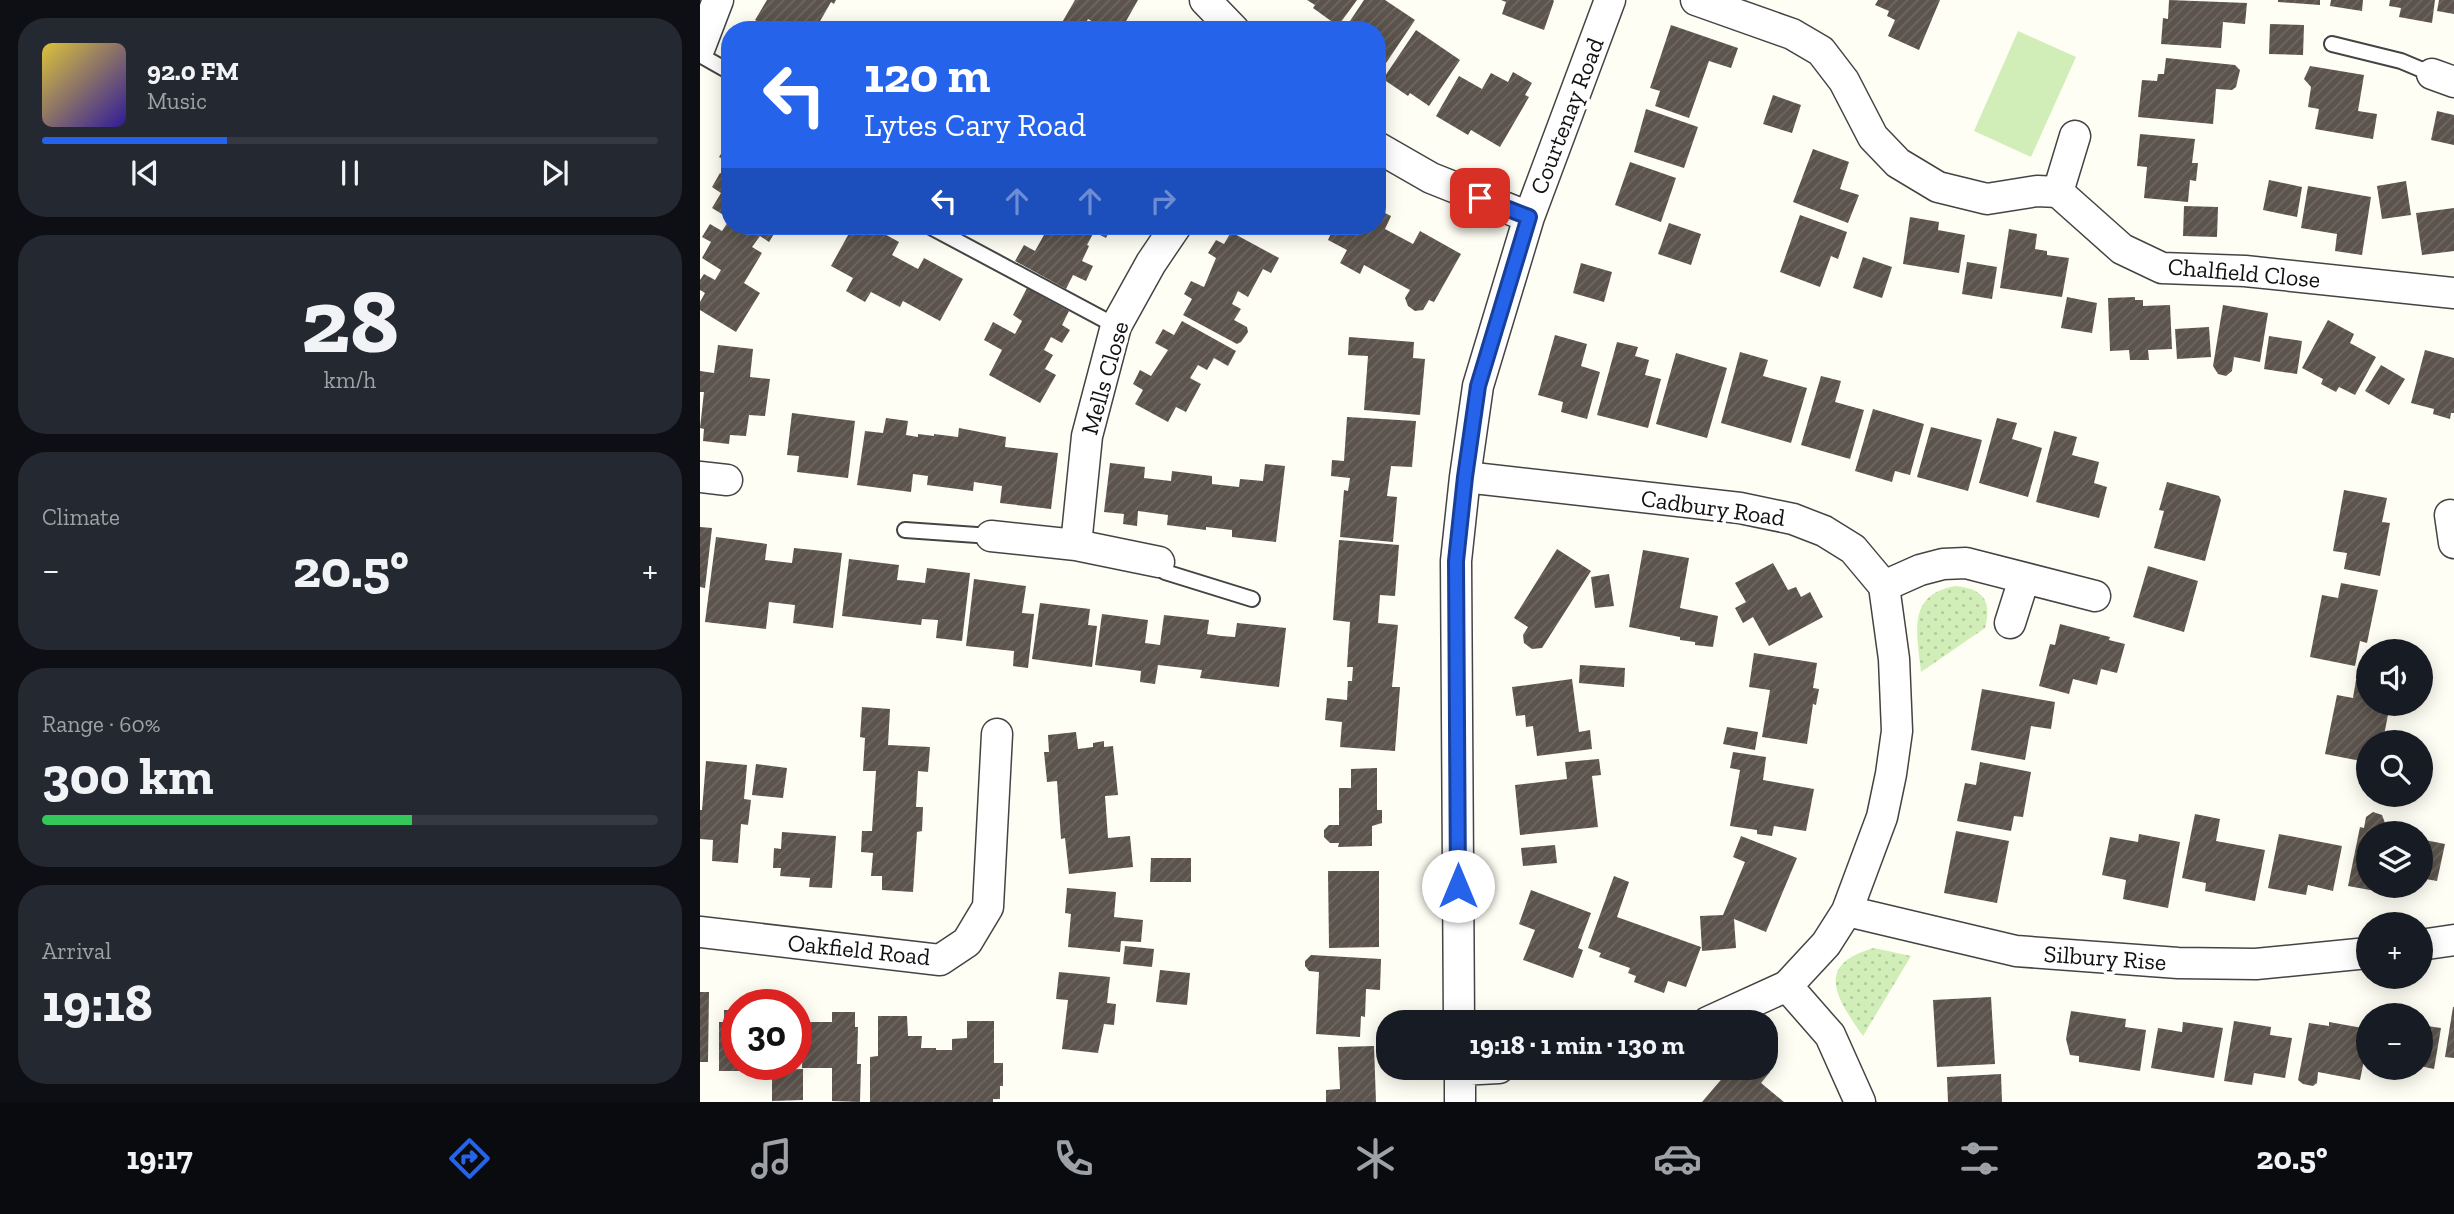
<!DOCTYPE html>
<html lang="en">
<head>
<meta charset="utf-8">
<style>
  :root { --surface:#171b24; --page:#242831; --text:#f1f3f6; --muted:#9ea1a6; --line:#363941; --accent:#2563eb }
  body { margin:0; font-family:"Zilla Slab",serif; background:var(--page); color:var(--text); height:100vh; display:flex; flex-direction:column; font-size:26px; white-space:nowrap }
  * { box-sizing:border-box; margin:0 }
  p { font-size:23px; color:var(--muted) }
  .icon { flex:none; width:38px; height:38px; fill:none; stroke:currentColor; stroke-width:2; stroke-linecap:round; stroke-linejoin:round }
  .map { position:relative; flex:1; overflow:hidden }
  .sheet { display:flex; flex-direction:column; gap:18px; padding:18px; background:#0d0f14; width:700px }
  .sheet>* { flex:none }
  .hud { position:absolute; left:21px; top:21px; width:665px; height:214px; border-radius:28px; box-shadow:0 4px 18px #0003; background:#2563eb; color:#fff; overflow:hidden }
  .fabs { position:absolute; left:1656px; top:639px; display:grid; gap:14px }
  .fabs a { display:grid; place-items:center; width:77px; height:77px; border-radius:50%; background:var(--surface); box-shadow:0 4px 18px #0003; font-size:35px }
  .speed { position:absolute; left:21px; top:989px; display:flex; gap:14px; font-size:35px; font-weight:700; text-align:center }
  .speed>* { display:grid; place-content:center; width:91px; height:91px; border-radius:50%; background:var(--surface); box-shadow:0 4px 18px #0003; line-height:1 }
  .speed .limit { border:10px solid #d22; background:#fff; color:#111 }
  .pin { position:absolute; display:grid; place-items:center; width:60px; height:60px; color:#fff; margin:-30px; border-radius:14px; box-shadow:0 4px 10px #0006 }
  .me { position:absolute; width:77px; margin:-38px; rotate:0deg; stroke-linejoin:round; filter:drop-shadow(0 0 5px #0008) }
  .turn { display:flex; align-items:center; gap:24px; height:147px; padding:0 28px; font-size:32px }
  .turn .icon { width:91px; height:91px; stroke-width:2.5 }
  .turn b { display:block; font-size:49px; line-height:60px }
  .lanes { display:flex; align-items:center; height:66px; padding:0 28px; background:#0003; justify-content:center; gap:35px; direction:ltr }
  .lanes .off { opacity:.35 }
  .big { font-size:52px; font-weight:700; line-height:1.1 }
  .sheet .card { flex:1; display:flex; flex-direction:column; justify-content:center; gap:10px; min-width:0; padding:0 24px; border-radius:28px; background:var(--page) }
  .sheet .dial { align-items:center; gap:0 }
  .dial b { font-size:91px; line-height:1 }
  .song { display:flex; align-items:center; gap:21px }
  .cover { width:84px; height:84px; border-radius:10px; background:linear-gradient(135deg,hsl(50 70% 55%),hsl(250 70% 35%)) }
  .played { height:7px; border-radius:4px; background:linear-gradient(90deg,var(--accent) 30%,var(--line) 30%) }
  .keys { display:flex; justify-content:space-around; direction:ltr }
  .heat { display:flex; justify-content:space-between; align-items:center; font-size:38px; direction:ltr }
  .charge { height:10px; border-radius:5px; background:linear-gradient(90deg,#34c759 60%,var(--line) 0) }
  .trip { position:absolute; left:676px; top:1010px; width:402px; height:70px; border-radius:28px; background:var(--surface); box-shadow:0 4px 18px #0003; font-weight:700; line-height:70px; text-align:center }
  .dock { display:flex; height:112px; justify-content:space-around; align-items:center; background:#090b0e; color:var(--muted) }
  .dock .icon { width:49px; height:49px }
  .dock .current { color:var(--accent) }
  .dock b { font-size:32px; color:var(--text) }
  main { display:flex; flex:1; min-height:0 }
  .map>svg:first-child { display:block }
  .grass { fill:url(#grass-dots) }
  .park { fill:#d1eeb9 }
  .building { fill:url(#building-hatch) }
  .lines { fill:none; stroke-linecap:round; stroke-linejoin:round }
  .lane-casing { stroke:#444; stroke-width:18 }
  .street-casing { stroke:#444; stroke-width:33 }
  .lane { stroke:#fff; stroke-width:14 }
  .street { stroke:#fff; stroke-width:30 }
  .route-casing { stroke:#184099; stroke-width:18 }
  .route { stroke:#2563eb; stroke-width:12 }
  .labels { text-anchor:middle; stroke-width:7; stroke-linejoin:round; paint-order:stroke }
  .street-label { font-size:24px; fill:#111; stroke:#fff }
</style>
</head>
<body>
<main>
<section class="sheet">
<div class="card">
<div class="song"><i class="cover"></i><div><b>92.0 FM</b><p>Music</p></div></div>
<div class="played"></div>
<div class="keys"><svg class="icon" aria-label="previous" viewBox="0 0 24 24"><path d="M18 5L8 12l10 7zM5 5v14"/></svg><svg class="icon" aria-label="pause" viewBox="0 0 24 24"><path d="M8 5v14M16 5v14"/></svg><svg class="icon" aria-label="next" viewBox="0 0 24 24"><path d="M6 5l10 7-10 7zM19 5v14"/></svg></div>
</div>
<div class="card dial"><b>28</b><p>km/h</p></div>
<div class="card"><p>Climate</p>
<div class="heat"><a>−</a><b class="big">20.5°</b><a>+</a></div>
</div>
<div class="card"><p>Range · 60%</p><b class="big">300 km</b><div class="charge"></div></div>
<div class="card"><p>Arrival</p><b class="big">19:18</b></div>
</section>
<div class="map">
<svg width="1754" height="1102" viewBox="0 0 1754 1102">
  <defs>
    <pattern id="grass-dots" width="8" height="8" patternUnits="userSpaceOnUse" patternTransform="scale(1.75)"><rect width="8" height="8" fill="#d1eeb9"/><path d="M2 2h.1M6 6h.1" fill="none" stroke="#b2cb9e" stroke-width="1.8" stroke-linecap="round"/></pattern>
    <pattern id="building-hatch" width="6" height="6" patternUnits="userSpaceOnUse" patternTransform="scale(1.75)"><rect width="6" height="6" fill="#5b534c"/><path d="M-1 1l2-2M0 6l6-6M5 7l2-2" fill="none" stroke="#6e6762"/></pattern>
  </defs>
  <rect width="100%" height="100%" fill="#fffef4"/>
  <path class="grass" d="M1256 586C1284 589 1292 601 1285 628L1221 672C1217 634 1206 594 1256 586Z
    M1174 948 1211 956 1163 1036C1137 999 1113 965 1174 948Z"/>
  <path class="park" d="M1318 31 1376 57 1331 157 1274 131Z"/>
  <path class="building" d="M67 0H136L134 4 131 2 115 30H65L67 27 55 20Z
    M375 0H438L421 30H407L388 19 382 30H367L360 26Z
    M607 0H657L638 26 613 8 615 5Z
    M664 0H685L715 20 682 69 677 66V30H644Z
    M801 0H853L854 1 844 30 802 14 806 2Z
    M1178 0H1240L1219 50 1188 36 1195 20 1187 16 1189 11 1175 5Z
    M1469 0 1547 3 1545 24 1523 22 1521 48 1461 44 1463 18 1468 19Z
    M1578 0H1620V5L1578 2Z
    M1631 0H1663L1662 11 1630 6Z
    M1690 0H1735L1732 23 1699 17 1701 8 1689 6Z
    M1739 0H1754V14L1737 11Z
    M1570 24 1604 25 1603 55 1569 54Z
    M971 25 1038 48 1031 68 1009 61 989 118 955 106 960 91 950 88Z
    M716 30 760 60 729 106 710 93 708 96 683 79Z
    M1466 58 1535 65 1540 70 1536 87 1532 90 1516 89 1513 124 1438 117 1442 80 1457 81 1458 74H1464Z
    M1610 66 1664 75 1658 111 1677 114 1673 139 1615 129 1619 109 1608 107 1611 87 1604 79Z
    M813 72 832 83 825 95 829 97 800 147 771 130 768 135 736 116 759 76 782 89 791 73 808 82Z
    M1073 95 1101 105 1092 133 1063 124Z
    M946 109 998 127 984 168 934 152Z
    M1737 111 1754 115V145L1731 140Z
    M1440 134 1495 139 1492 163H1498L1496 181 1490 180 1488 202 1444 198 1447 167 1437 166Z
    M30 139V163L19 157Z
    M1113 149 1149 162 1140 189 1159 195 1148 223 1093 202Z
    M930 162 976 178 961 222 915 205Z
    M20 173 30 178V219L12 208 21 193 12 187Z
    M1569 180 1602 187 1597 217 1563 210Z
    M1706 181 1711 215 1682 219 1677 186Z
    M1608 186 1671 197 1662 255 1635 251 1637 234 1601 228Z
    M1484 206 1518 207 1517 237 1483 236Z
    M1754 208V251L1722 255 1716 213Z
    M677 209 691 216 685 229 713 244 720 231 761 254 734 302 729 300 723 310 715 311 708 306 705 298 710 290 664 265 660 274 640 263 647 250 628 240 633 229 628 226H677Z
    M1100 215 1147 232 1138 259 1131 256 1120 287 1080 272Z
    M1210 217 1239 222 1238 230 1265 235 1259 273 1203 264Z
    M30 219V226H79L69 242 60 236 52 247 62 253 44 283 60 293 36 332 0 310V302L5 293 0 290V280L4 274 15 280 21 270 2 258 11 242 2 237 10 224 22 231Z
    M969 223 1001 234 991 265 958 254Z
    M153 226H170L199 242 192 255 218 269 224 258 263 279 240 321 203 301 200 307 171 292 165 302 146 291 153 278 131 266Z
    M349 226 357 229 359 226H412L406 238 394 232 387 245 389 246 382 261 393 266 386 281 373 275 366 289 315 261 324 245 335 251Z
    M1309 229 1337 234 1335 249 1347 251V255L1369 258 1362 297 1300 288Z
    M531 232 579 258 571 273 563 269 548 297 538 291 532 304 541 309 534 320 547 327 548 332 541 342 537 344 483 315 492 299 484 294 491 281 504 287 516 258 508 253 516 240 524 244Z
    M1163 257 1192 267 1182 298 1153 288Z
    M1267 262 1297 267 1292 299 1262 294Z
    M881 263 912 272 904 302 873 293Z
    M327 288 369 311 362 325 370 330 362 343 351 337 344 350 353 355 345 369 356 375 340 403 289 375 302 350 284 340 293 322 315 334 322 321 313 315Z
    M1367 297 1397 303 1392 333 1361 328Z
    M1435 297V300H1443V306L1470 305 1472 349 1448 350 1449 360H1430L1429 350 1410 351 1408 298Z
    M1523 305 1568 313 1560 362 1534 357 1532 371 1526 376 1518 374 1513 366Z
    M1628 320 1654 334 1650 343 1676 357 1655 395 1639 387 1636 392 1621 384 1623 379 1602 368Z
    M482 321 536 351 528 366 514 358 507 370 498 365 490 378 501 384 486 412 476 407 468 422 435 404 443 390 433 384 440 370 451 376 468 350 455 343 463 329 474 335Z
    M1509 327 1511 357 1477 359 1475 329Z
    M855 335 887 344 881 366 900 372 887 419 861 412 863 402 838 395Z
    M1569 336 1602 341 1597 374 1564 369Z
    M649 337 714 342 713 358 725 359 720 415 664 410 668 356 648 355Z
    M917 342 938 347 935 356 949 360 945 375 961 379 948 428 897 415Z
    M18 345 53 349 50 377 70 379 65 416 49 415 46 436 30 435 29 444 3 441 4 429 0 428 4 392H0V371L14 373Z
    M1725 350 1754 358V413H1751L1750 419 1733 414 1734 409 1711 403Z
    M1040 352 1068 360 1063 376 1107 388 1091 443 1021 423Z
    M976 353 1027 368 1007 438 956 424Z
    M1681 365 1705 379 1689 405 1665 391Z
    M1121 376 1141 381 1135 402 1164 410 1150 459 1101 445Z
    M1173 409 1224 424 1210 475 1195 471 1192 482 1155 471Z
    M92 413 155 421 148 478 97 472 99 456 87 455Z
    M647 417 716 421 712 467 691 466 687 496 697 497 693 542 640 537 644 490 648 491 650 478 631 476 632 460 644 461Z
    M186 418 208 421 206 435 218 437V434L234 436V434L258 437 259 428 306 437 305 447 358 453 351 509 300 503 302 486 274 482 273 491 227 485 228 476 213 474 211 492 157 485 165 431 183 433Z
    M1297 418 1317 423 1312 439 1342 448 1328 497 1279 483Z
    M1231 427 1282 440 1268 491 1217 477Z
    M1354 431 1377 437 1372 455 1399 462 1394 483 1407 487 1399 518 1336 502Z
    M410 463 445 467 444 478 471 481 472 471 512 476V484L539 487 540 479 563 481 565 464 585 466 576 542 532 537V530L506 527V530L467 525 468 515 438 511 437 526 423 524 424 514 404 512Z
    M1467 482 1519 496 1521 500 1505 561 1454 548 1464 511 1459 510Z
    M1644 490 1687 498 1682 522 1690 523 1680 576 1644 569 1647 553 1633 551Z
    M0 527 12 528 5 588 0 587Z
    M16 537 67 544 65 560 92 563 94 548 142 553 133 628 93 623 95 605 69 602 66 629 5 622Z
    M639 540 699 545 695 596 680 595 678 623 698 625 692 687H700L695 751 640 747 642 722 625 720 627 698 647 700 648 681H652L653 667H647L650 622 633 620Z
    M857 549 891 571 842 648 832 649 824 643 823 635 828 627 814 618Z
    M943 550 989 558 980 608 1018 616 1013 647 995 645V642L980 640V637L929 627Z
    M149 559 199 565 197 580 209 581 225 583 227 568 270 573 262 641 236 638 238 620 222 619 221 625 142 616Z
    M1073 563 1088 590 1096 587 1101 597 1110 592 1123 617 1069 646 1053 617 1043 623 1035 608 1046 602 1035 583Z
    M1448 566 1498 581 1484 632 1433 617Z
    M909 574 914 606 895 608 891 577Z
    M274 579 326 586 322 613 334 614 328 668 313 666 314 651 266 646Z
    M1641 583 1678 590 1667 643 1660 641 1655 666 1610 657 1622 595 1638 598Z
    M340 603 390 609 388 625 397 626 392 667 332 659Z
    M402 614 448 620 445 643 460 645 464 615 509 620 507 634 521 636 535 637 537 623 586 628 579 687 500 678 502 670 458 665 455 684 440 682 441 671 395 665Z
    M1360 624 1410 637 1409 640 1425 644 1417 673 1401 669 1397 685 1373 679 1369 694 1339 686 1350 644 1355 645Z
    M1054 653 1117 663 1113 688 1119 689 1116 705 1113 704 1107 744 1062 737 1070 690 1049 687Z
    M880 665 925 668 924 687 879 683Z
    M872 679 879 732 890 730 892 749 837 756 833 726 826 727 825 715 816 716 812 687Z
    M1656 680 1668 683V704H1690L1683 741 1671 739 1670 742H1668L1666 762 1625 754 1637 695 1653 698Z
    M1282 689 1355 702 1351 729 1331 726 1325 760 1271 750Z
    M162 707 190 709 188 745 230 747 228 772 218 771 216 807H223L222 831 217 832 213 892 182 890V876H171L173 853 161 852 162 831H172L176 771H163L165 738 160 737Z
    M1027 727 1058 732 1055 750 1023 744Z
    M376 732 378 749 393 747V743L404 741V747L413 746 418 795 405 796 408 838 430 836 433 867 369 874 365 838 361 839 357 781 347 782 344 752H349L348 735Z
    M1033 752 1066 757 1063 780 1114 789 1106 831 1074 826 1072 836 1057 834V830L1030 826 1040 770 1030 768Z
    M899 759 901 775 892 776 898 827 820 835 815 785 867 779 865 762Z
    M6 761 47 765 44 799 51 800 48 825 41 824 38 863 12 861 13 840 0 839V810H2Z
    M1280 762 1331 772 1323 817 1314 816 1311 831 1257 821 1265 783 1276 785Z
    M56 764 87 768 83 798 52 795Z
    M677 768V810H682V823L672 826V846L638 847 639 843H630L624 837V830L629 825H639V788H651V769Z
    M1673 812 1682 815 1685 823 1682 833H1668V886H1694L1692 894 1648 886 1660 827 1664 828 1666 817Z
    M1495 814 1520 819 1516 841 1565 850 1555 901 1505 891 1506 883 1482 878Z
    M1256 831 1309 841 1297 903 1244 893Z
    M82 832 136 836 132 888 109 887 110 878 80 876 81 868H73L74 848 81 849Z
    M1439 834 1480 842 1468 908 1423 899 1426 880 1402 875 1410 837 1438 842Z
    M1579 834 1642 846 1633 891 1608 885 1606 895 1568 888Z
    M1041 836 1097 858 1066 932 1034 919 1036 948 1002 951 1000 916 1023 915 1045 862 1033 857Z
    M1720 839 1745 844 1737 881 1720 878Z
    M855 845 857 863 823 866 821 848Z
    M451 858H491V882H450Z
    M628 871H679V947L629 948Z
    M914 876 929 882 917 917 1001 947 986 987 968 981 964 993 934 982 936 976 928 973 930 968 899 957 901 953 888 948Z
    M367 888 416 892 414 917 443 920 441 942 421 941 420 952 368 947 371 914 365 913Z
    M831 890 891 913 878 948 883 950 873 978 823 960 835 930 819 924Z
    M425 946 454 949 452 967 423 964Z
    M611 955 681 959 680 990 666 989 665 1017 661 1016 660 1037 616 1034 619 972 609 971 605 966V961Z
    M460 970 490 973 487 1005 456 1002Z
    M359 972 410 977 407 1003 416 1004 414 1025 404 1024 398 1053 362 1049 368 1000 356 999Z
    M0 992H9L8 1062H0Z
    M1291 997 1295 1064 1237 1067 1233 1000Z
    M1753 1007H1754V1058L1745 1057Z
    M24 1010H37V1064H46V1071H19V1022H24Z
    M1371 1011 1426 1019 1425 1027 1446 1030 1440 1071 1379 1062V1056L1370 1055 1366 1039Z
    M132 1012H155V1027H158L157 1064H161L160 1102 132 1101V1068H102L103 1022H132Z
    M178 1016H207L208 1036H222L221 1048H236V1050H252V1039L267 1038V1021H294V1063H303V1086H300V1099H293V1102H170V1057L178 1056Z
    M1534 1021 1571 1027 1570 1035 1592 1038 1585 1078 1554 1073 1552 1085 1524 1081Z
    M1483 1022 1523 1028 1514 1078 1451 1068 1458 1028 1482 1032Z
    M1629 1022 1668 1029V1041L1660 1080 1618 1072 1617 1083 1613 1086 1603 1084 1598 1080 1609 1023 1629 1026Z
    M1720 1025 1741 1028 1734 1069 1720 1066Z
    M674 1046 676 1102H626V1090L640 1089 638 1047Z
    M1031 1068H1065L1070 1072 1061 1083 1084 1102H1002Z
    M103 1069V1100L72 1101V1070Z
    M1301 1074 1302 1102H1248L1247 1077Z"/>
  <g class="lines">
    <defs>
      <path id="lane" d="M1632 44 1701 61 1732 74
        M0 55 30 72
        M229 226 416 326
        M205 530 291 536
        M459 562 465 572 552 599"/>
      <path id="street" d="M505 0 534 30
        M996 0 1092 34 1121 51 1144 81 1173 137 1198 163 1238 187 1287 199 1337 191 1358 192 1422 249 1462 268 1545 271 1754 293
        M0 47 18 0
        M1732 74 1754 82
        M677 147 731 178 829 217
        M1358 192 1375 136
        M0 477 27 480
        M765 477 1040 508 1093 519 1124 531 1153 549 1184 586 1194 659 1197 731 1191 774 1182 817 1147 911 1126 944 1087 986 1008 1022
        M1750 515 1754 543
        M291 536 376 545 459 562
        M376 545 387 436 416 326 451 263 476 226
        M1184 586 1220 570 1243 564 1266 563 1395 596
        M1310 623 1324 579
        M1147 911 1316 951 1478 963 1556 964 1668 953
        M0 932 240 960 267 942 288 907 297 734
        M1720 945 1754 940
        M1087 986 1130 1035 1160 1102
        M759 1022 756 561 765 477 778 386 829 217 910 0
        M760 1068V1102
        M760 1070 799 1068"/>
    </defs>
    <use href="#lane" class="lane-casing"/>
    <use href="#street" class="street-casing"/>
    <use href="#lane" class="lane"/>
    <use href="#street" class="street"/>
  </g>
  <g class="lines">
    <defs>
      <path id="route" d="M758 886 756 561 765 477 778 386 829 217 780 198"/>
    </defs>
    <use href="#route" class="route-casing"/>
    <use href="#route" class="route"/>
  </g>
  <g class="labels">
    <g class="street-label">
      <text transform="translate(867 116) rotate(-69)" y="8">Courtenay Road</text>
      <text transform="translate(1544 273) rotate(5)" y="8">Chalfield Close</text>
      <text transform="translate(405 378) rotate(-74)" y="8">Mells Close</text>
      <text transform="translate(1013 508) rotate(8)" y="8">Cadbury Road</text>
      <text transform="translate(159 950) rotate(6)" y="8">Oakfield Road</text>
      <text transform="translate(1405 958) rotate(4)" y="8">Silbury Rise</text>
    </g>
  </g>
</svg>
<div class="fabs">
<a><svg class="icon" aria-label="sound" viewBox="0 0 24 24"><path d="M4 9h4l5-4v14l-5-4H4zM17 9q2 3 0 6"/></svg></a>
<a><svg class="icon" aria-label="search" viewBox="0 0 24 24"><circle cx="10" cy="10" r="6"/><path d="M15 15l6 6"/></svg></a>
<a><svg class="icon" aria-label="layers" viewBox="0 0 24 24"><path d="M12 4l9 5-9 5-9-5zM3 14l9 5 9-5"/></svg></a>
<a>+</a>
<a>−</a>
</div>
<div class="speed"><div class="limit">30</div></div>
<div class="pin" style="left:780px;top:198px;background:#d93025"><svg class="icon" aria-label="arrive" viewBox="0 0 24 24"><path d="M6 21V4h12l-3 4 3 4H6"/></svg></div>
<svg class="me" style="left:758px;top:886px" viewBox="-20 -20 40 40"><circle r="19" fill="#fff"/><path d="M0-13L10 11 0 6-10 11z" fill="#2563eb"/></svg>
<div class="trip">19:18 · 1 min · 130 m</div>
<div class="hud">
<div class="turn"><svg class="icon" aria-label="left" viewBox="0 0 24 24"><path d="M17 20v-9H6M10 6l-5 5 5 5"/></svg><div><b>120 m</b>Lytes Cary Road</div></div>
<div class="lanes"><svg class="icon" aria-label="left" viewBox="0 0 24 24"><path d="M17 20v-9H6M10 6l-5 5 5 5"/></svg><svg class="icon off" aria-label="ahead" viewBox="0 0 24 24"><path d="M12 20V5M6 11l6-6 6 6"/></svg><svg class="icon off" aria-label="ahead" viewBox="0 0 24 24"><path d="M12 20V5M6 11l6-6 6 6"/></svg><svg class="icon off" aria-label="right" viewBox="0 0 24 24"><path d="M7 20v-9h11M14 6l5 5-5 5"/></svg></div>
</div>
</div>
</main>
<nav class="dock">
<b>19:17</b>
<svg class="icon current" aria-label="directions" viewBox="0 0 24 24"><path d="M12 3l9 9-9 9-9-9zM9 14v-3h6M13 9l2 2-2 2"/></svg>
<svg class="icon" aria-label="music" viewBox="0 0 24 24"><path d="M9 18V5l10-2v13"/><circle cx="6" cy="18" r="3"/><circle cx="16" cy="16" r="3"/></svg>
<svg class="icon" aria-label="phone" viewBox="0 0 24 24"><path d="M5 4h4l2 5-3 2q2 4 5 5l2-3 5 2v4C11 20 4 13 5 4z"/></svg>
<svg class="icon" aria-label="climate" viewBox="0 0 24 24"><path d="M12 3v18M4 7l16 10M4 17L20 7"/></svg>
<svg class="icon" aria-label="car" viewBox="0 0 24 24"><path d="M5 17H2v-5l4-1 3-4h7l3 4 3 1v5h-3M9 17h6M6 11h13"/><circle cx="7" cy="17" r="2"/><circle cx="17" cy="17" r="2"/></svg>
<svg class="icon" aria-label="filters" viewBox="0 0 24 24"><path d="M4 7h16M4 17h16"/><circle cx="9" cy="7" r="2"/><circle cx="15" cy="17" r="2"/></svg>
<b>20.5°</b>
</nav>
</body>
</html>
